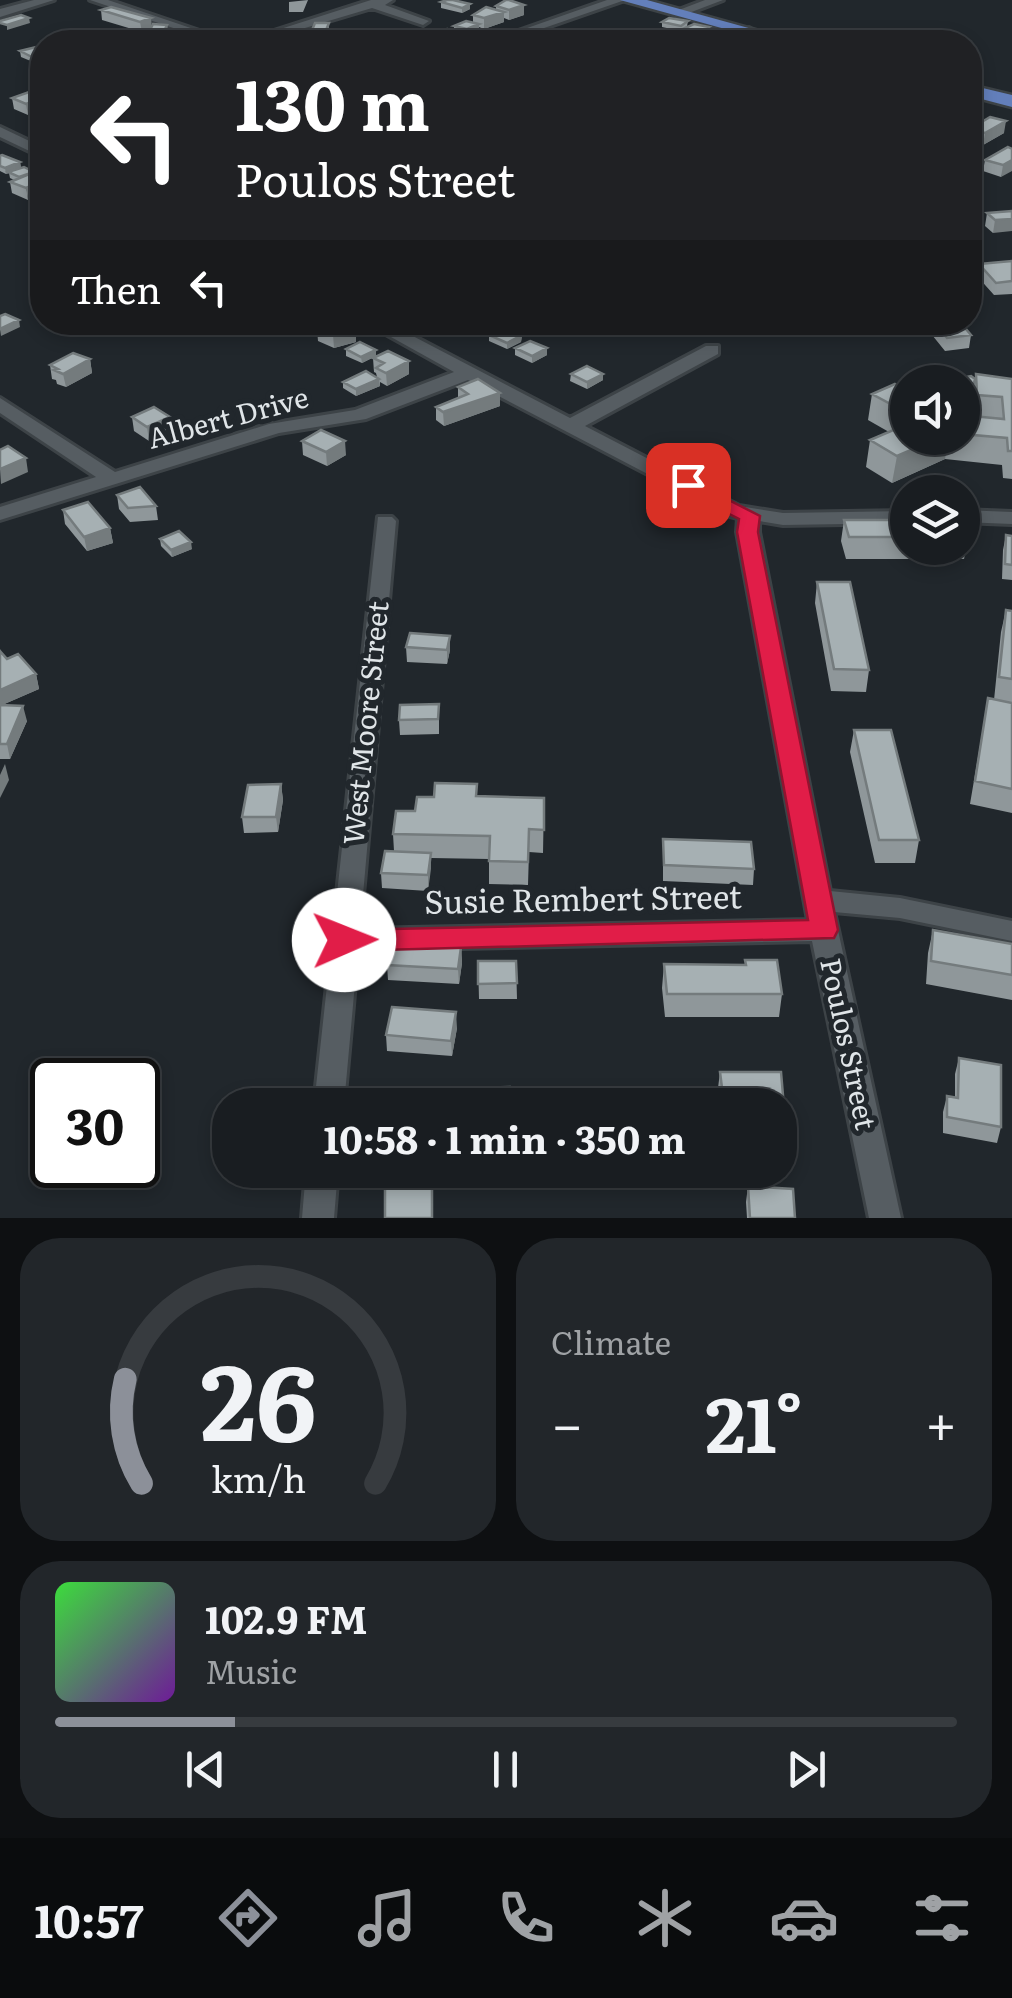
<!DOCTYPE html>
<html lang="en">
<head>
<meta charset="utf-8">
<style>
  :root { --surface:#191d21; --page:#22262a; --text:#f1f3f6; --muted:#9fa2a5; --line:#373b3f; --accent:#8c9099 }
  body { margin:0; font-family:Literata,serif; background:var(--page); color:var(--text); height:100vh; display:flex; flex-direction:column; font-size:38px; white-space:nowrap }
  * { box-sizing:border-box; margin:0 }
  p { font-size:32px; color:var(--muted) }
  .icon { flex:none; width:55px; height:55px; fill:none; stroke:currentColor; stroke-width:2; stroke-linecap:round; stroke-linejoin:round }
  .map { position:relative; height:1218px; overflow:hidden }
  .details { display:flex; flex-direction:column; gap:20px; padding:20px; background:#0e1012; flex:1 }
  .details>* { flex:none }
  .hud { position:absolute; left:30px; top:30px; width:952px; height:305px; border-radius:40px; box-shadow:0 5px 15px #0003,0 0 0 2px var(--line); background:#202124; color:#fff; overflow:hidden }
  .fabs { position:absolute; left:890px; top:365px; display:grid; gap:20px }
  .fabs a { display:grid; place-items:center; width:90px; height:90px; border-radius:50%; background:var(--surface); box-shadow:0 5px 15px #0003,0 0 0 2px var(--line); font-size:50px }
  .speed { position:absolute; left:30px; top:1058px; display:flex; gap:20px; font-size:50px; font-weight:700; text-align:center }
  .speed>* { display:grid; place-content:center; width:130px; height:130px; border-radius:50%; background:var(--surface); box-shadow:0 5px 15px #0003,0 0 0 2px var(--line); line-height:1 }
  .speed .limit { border:5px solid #111; border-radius:15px; background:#fff; color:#111 }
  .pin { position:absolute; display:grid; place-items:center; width:85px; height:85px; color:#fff; margin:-42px; border-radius:20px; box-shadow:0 5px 15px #0006 }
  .me { position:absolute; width:110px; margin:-55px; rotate:89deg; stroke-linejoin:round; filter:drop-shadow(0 0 8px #0008) }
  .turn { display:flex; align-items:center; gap:35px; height:210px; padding:0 40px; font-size:45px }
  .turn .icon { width:130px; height:130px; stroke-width:2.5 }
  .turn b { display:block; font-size:70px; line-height:85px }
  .then { display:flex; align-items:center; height:95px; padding:0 40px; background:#0003; gap:20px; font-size:38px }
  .big { font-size:75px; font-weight:700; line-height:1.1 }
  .details .tile { flex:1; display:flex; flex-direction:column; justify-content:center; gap:15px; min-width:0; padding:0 35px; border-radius:40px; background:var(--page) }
  .details .dial { align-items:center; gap:0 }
  .dial svg { height:260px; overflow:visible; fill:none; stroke:var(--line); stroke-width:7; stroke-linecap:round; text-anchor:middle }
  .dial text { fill:var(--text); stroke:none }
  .song { display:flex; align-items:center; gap:30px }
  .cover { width:120px; height:120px; border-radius:15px; background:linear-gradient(135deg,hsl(120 70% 55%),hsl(280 70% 35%)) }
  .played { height:10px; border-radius:5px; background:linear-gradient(90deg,var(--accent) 20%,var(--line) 20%) }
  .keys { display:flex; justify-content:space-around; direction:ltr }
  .heat { display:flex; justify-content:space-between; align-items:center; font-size:55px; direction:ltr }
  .details .tiles { flex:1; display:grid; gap:20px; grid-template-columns:1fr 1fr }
  .tile:last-child { grid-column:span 2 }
  .trip { position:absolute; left:212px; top:1088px; width:585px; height:100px; border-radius:40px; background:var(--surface); box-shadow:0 5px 15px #0003,0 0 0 2px var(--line); font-weight:700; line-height:100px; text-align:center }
  .tab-bar { display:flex; height:160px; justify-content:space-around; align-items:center; background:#0a0c0d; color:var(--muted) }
  .tab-bar .icon { width:70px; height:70px }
  .tab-bar .selected { color:var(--accent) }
  .tab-bar b { font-size:45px; color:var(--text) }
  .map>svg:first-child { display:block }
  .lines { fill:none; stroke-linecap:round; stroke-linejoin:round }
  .minor-casing { stroke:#3d4347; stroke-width:6 }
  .major-casing { stroke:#3d4347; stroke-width:5 }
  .minor { fill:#565d62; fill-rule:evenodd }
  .major { fill:#637fbb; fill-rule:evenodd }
  .wall { fill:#8f979a }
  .shaded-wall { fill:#747b7d }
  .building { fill:#a6b0b3; stroke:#747b7d; stroke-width:2.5 }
  .route { fill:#e11d48; stroke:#92132f; stroke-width:2.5 }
  .labels { text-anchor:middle; stroke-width:10; stroke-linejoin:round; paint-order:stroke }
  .street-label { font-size:28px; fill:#e0e5e8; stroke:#21272c }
  .near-street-label { font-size:32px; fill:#e0e5e8; stroke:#21272c }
</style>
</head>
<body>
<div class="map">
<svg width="1012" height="1218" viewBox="0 0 1012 1218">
  <rect width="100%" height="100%" fill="#21272c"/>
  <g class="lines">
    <defs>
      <path id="minor" d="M34 0H54L0 17V9Z
        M90 0H108L232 42H215Z
        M371 0H393L385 5 429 21 423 25 372 8 258 42H240Z
        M607 0H625L504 42H487Z
        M705 0H723L681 16 671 13Z
        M749 28 755 32 753 35 731 42H714Z
        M0 127 42 147V157L0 137Z
        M364 322H386L570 418 706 346H718V354L585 426 739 506 783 513 908 511V523L783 525 759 521V532L830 891 900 898 1012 921V941L900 918 834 912 901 1218H869L812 941 358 950 344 1105H314L378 517H392L396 521 360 929 808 920 737 532 738 518 726 515 468 380 366 419 279 433 0 520V507L96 477 0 413V398L115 472 269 424 355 410 454 372Z
        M962 510 1012 512V524L962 522Z
        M306 1170H338L334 1218H302Z"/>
      <path id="major" d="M620 0H647L799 42H772Z
        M970 85 1012 95V107L970 96Z"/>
    </defs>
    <use href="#minor" class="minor-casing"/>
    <use href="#major" class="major-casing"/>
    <use href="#minor" class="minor"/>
    <use href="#major" class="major"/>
  </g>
  <path class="wall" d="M308 0 303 12H289V2Z
    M441 2 470 4V9L462 13 441 8Z
    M496 6 524 15 509 20 504 18V22L484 29 479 27V29L467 35 455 32H457L458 38 444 42 432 40V42H405V41L431 40V35L454 31V26L473 23V15L496 10Z
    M111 7 152 28 169 35 151 29 142 32 102 20 101 10Z
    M688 21 687 26 681 31 662 27V22Z
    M685 28 708 32 700 37 684 34Z
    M734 37 782 42H734Z
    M36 47 33 62 21 57 20 51Z
    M29 92 28 115 14 109 12 98Z
    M970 128 1004 133 983 145 970 141Z
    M1012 149 1001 177 983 171 985 160Z
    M0 156 20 162 21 168 24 167 28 200 12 193 10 182 14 180 10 178 9 173 6 174 0 171Z
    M1012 211 993 233 985 226 987 213Z
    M1012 261V294L994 295 977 276 979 264Z
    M290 322H322V325L356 329V342L334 348 318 341 317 329 308 333 291 325Z
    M464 322H495V326L481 334 464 327Z
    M696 322H727L715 330Z
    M924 322H960L971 335 969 348 945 351 924 325Z
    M489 335H522L521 342 507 349 489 341Z
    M515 348 547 355 532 363 515 355Z
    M346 349 376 350V356L362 363 346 356Z
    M373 358 409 374 387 386 380 382V386L356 396 343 388V382L377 377 376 373 374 372Z
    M90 359 92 373 66 387 57 384 56 380 52 379 50 365Z
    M571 374 603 380 587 389 570 381Z
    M976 374 1012 379V479L1003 478 1002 465 945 459 892 483 866 467 870 440 889 432 868 420 872 394 895 384 908 438H962V415L972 416 971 400 973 390 962 392V382L975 379Z
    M458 387 500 393V406L444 426 436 420V407L458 398Z
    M132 417H170L172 430 149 441 134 431Z
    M302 441 346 455 327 466 303 455Z
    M117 495 156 506 158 520 130 522 119 509Z
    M63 510 110 528 113 543 87 551 65 524Z
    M844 520H908V548H962V521L969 537 964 559H846L841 541Z
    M1006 535 1012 536V580L1002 579 1003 550Z
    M160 539 192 549 172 557 161 546Z
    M817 582 869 670 866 692 831 691 815 603Z
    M1006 610 1012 611V703L994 700 1001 632Z
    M406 647 450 650 447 664 407 662Z
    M0 651 7 659 36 674 39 689 2 705 27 721 10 759H0Z
    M988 698 1012 703V813L970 804Z
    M439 704V734L400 735 399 720Z
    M854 730 919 840 915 863H875L850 752Z
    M281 784 283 800 278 832 244 833 242 817Z
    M477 784V796L544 798 543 853 529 852 528 885 489 884V859L431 858 428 891 382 888 381 873 394 851 393 834 415 811 434 797Z
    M663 839 754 869 753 885 663 881Z
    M933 930 1012 944V1000L926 984 928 953Z
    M461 947 462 963 459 984 388 980 387 965Z
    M745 960 782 994 779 1017H665L662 988 664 964 745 965Z
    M478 961H516L517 999H479Z
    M457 1028 452 1056 387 1051 386 1035Z
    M959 1058 1001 1127 997 1143 943 1133V1112L947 1096 955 1097V1074Z
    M720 1072H781L788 1154 784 1178H727L726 1170H780V1105H719L717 1096Z
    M748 1186 795 1218H747L746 1202Z"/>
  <path class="shaded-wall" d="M470 4V9L462 13V8Z
    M524 5V15L509 20V10Z
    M504 12V22L484 29V18Z
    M29 18 30 23 7 30V25Z
    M151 18 152 29 142 32 140 22Z
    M329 23V33L326 42H321Z
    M479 24V29L467 35V29Z
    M167 25 169 35 165 42H159Z
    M709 27 708 32 700 37V32Z
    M457 32 458 38 442 42 441 38Z
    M42 54V60L33 62 32 57Z
    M42 98V110L28 115 26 104Z
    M1006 121 1004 133 983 145 985 133Z
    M975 155 973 166 970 168V157Z
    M1012 160V171L1001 177 1003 165Z
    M20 162 21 168 6 174 5 168Z
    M42 181V194L28 200 26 188Z
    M1012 219V231L993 233 995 220Z
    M19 320 20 327 1 336 0 329Z
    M316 322H322V326L308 333 307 327Z
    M490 322H495V326L481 334V327Z
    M716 322H727L715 330Z
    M356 329V342L334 348 333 335Z
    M522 335 521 342 507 349V343Z
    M547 348V355L532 363V356Z
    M376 350V356L362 363 361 357Z
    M90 359 92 373 66 387 63 374Z
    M409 361V374L387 386 386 373Z
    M603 374V380L587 389V382Z
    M379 379 380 386 356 396V389Z
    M974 383 973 390 962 392V386Z
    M500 393V406L444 426 443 412Z
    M170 417 172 430 149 441 147 427Z
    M939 438H949L945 459 892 483 897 456Z
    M345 441 346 455 327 466 326 452Z
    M26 458 28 472 1 484 0 469Z
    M110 528 113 543 87 551 84 537Z
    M191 542 192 549 172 557 171 550Z
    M450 636V650L447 664V650Z
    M36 674 39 689 0 706V690Z
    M23 706 27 721 10 759 7 744Z
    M5 764 9 780 0 798V775Z
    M281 784 283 800 278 832 276 817Z
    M431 853V869L428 891V875Z
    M461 947 462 963 459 984 458 969Z
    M456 1012 457 1028 452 1056 451 1041Z"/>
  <path class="building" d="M447 0H453L470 4 462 8 441 2Z
    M506 0H509L524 5 509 10 496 6Z
    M111 7 151 18 140 22 101 10Z
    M486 7 504 12 484 18 473 15Z
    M21 15 29 18 7 25 0 23V21Z
    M669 18 688 21 681 26 662 22Z
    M466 21 479 24 467 29 454 26Z
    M315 23H329L321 42H307Z
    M153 24 167 25 159 42H144Z
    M694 24 709 27 700 32 685 28Z
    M447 29 457 32 441 38 431 35Z
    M742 33 782 42H757L734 37Z
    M418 36 432 40 425 42H411L405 41Z
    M650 37 664 40 660 42H640Z
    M36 47 42 50V54L32 57 20 51Z
    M29 92 42 95V98L26 104 12 98Z
    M990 117 1006 121 985 133 970 129Z
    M1008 147 1012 149V160L1003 165 985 160Z
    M2 155 20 162 5 168 0 166V156Z
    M24 167 34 172 19 177 8 172Z
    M39 170 42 171V181L26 188 10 182Z
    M1012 211V219L995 220 987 213Z
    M1012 261V281L996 283 979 264Z
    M5 314 19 320 0 329V316Z
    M298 322H316L307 327Z
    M328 322H341L356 329 333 335 317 328Z
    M470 322H490L481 327Z
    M935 322H960L971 335 947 338Z
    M504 327 522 335 507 343 489 335Z
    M530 341 547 348 532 356 515 348Z
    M360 342 376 350 361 357 346 349Z
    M388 351 409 361 386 373 376 368 384 363 373 358Z
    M73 353 90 359 63 374 54 370 58 369 50 365Z
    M587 366 603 374 587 382 571 374Z
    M366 371 379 379 356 389 343 382Z
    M976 374 1012 379V451H1008L1007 438 962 434V415L1004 419 1002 397 977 395Z
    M971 376 975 379 974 383 962 386V382H942Z
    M478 379 500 393 443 412 436 407 468 394 458 387Z
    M895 384 908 391V438H939L897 456 870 440 896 429V407L872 394Z
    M154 407 170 417 147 427 132 417Z
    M321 430 345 441 326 452 302 441Z
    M8 446 26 458 0 469V450Z
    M140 487 156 506 128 508 117 495Z
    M88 502 110 528 84 537 63 510Z
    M844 520H908V537H849Z
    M962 521 969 537H962Z
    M179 531 191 542 171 550 160 539Z
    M1006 535 1012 536V565L1005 564Z
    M817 582H850L869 670 834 669Z
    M1006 610 1012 611V679L999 677Z
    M410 633 450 636 447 650 406 647Z
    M0 651 7 659 18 654 36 674 0 690Z
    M988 698 1012 703V789L975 781Z
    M439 704 438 719 399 720 400 705Z
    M0 705 23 706 7 744H0Z
    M854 730H891L919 840H879Z
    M435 783 477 784 476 796 544 798V830L529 829 528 862 489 861 490 836 393 834 396 811H415L417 797H434Z
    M281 784 276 817H242L248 785Z
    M663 839 751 842 754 869 664 865Z
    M385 851 431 853 428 875 381 873Z
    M933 930 1012 944V975L931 961Z
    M391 943 461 947 458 969 387 965Z
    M745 960H777L782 994H667L664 964 746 965Z
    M478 961H516L517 983 478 984Z
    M392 1007 456 1012 451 1041 386 1035Z
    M959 1058 1001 1065V1127L947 1117V1096L958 1098Z
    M720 1072H781L788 1154H780V1105H738L737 1096H723Z
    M510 1087 514 1105H474L473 1088Z
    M647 1088 686 1090V1105H646Z
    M432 1179V1218H385V1181Z
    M748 1186 793 1189 795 1218H750Z"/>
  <path class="route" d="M688 479 760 516 758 532 838 930 834 938 344 951 334 948 330 940 334 933 344 930 808 920 737 532 739 519 681 490 678 485 681 481Z"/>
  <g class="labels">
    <g class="street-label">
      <text transform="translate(228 418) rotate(-15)" y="10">Albert Drive</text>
      <text transform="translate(366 723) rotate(-84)" y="10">West Moore Street</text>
      <text transform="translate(848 1044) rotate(78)" y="10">Poulos Street</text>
    </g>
    <g class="near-street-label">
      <text transform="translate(583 900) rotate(-1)" y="11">Susie Rembert Street</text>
    </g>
  </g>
</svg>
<div class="fabs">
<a><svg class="icon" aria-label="sound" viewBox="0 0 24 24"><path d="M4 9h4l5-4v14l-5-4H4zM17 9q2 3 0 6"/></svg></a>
<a><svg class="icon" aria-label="layers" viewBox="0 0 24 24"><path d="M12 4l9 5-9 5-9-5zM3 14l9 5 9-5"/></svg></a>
</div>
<div class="speed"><div class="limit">30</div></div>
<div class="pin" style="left:688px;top:485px;background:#d93025"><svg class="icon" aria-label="arrive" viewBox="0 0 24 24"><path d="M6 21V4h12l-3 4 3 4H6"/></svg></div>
<svg class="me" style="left:344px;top:940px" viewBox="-20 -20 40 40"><circle r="19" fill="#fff"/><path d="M0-13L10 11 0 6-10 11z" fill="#e11d48"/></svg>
<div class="trip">10:58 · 1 min · 350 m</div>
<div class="hud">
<div class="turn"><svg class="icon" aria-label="left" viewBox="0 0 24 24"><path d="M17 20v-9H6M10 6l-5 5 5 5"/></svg><div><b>130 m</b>Poulos Street</div></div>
<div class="then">Then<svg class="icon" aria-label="left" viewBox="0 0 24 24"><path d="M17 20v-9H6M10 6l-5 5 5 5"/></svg></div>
</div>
</div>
<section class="details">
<div class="tiles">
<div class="tile dial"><svg viewBox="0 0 100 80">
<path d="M14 69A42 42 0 1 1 86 69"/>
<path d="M14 69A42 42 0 0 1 9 37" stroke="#8c9099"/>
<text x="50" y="56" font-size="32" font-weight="700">26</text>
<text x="50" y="72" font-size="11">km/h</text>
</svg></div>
<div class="tile"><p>Climate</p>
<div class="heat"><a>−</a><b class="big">21°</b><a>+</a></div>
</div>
<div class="tile">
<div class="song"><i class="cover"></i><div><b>102.9 FM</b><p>Music</p></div></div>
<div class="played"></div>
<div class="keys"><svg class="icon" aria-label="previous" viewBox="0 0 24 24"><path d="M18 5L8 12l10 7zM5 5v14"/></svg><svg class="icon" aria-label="pause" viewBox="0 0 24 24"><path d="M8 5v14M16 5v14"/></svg><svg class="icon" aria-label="next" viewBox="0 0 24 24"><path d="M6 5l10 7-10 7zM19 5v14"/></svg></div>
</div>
</div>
</section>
<nav class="tab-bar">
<b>10:57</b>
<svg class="icon selected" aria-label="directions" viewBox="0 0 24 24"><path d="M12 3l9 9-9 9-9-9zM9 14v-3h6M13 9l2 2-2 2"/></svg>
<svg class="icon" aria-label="music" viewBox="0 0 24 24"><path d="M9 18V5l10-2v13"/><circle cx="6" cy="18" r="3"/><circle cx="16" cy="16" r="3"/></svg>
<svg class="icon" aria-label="phone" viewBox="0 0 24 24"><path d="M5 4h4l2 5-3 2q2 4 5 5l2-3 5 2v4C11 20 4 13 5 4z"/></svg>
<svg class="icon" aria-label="climate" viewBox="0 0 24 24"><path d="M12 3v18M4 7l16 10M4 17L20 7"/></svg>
<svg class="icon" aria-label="car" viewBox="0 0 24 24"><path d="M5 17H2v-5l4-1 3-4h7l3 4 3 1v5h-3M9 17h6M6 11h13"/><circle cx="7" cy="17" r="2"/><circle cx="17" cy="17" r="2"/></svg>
<svg class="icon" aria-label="filters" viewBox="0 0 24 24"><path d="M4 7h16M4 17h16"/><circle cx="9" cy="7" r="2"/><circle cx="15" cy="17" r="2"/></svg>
</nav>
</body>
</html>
